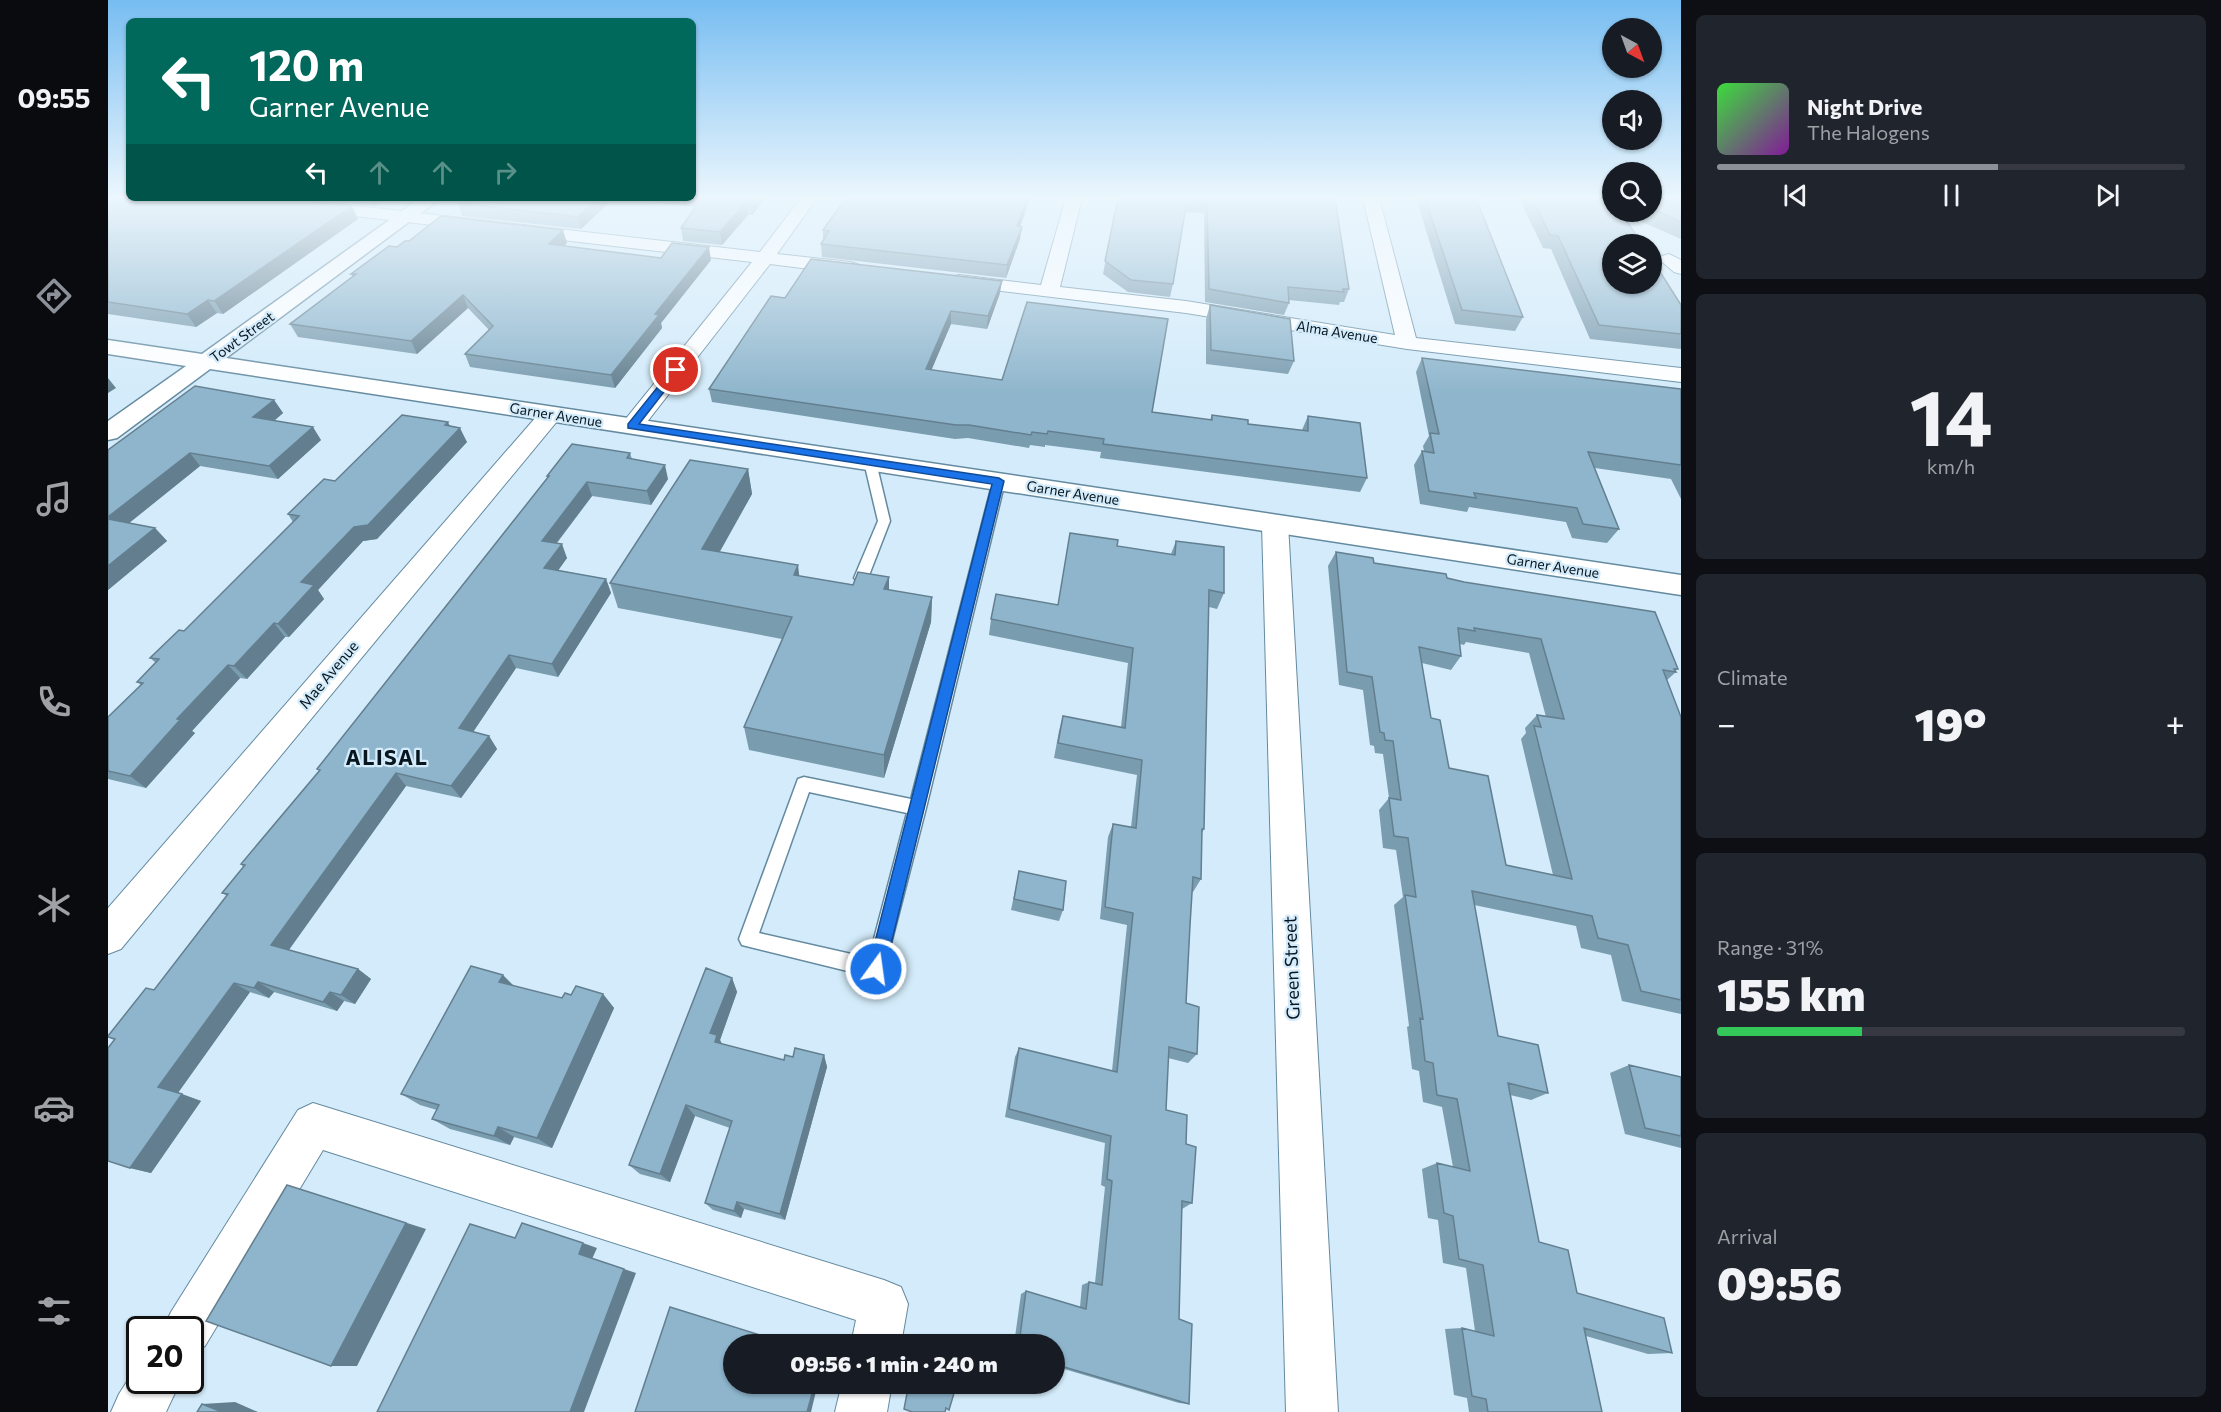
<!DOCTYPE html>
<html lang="en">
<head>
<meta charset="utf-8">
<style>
  :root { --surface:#171b24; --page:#20242c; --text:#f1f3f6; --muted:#9ea1a6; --line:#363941; --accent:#8c9099 }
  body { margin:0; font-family:Commissioner,sans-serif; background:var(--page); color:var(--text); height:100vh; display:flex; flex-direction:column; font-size:22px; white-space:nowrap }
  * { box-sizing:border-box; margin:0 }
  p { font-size:20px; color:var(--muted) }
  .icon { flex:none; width:33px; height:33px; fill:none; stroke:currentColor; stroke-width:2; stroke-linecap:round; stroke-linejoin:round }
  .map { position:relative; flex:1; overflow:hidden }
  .details { display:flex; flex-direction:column; gap:15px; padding:15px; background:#0d0f14; width:540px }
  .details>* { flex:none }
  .top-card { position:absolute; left:18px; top:18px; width:570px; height:183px; border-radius:9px; box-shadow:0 2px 4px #0004; background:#00695c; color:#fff; overflow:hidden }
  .needle { width:39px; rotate:139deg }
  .controls { position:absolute; left:1494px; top:18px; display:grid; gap:12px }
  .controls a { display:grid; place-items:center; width:60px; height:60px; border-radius:50%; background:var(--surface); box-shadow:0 2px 4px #0004; font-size:30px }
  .speed { position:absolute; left:18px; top:1316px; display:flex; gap:12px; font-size:30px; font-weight:700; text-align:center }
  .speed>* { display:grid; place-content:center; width:78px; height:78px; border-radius:50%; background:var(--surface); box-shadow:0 2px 4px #0004; line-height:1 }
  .speed .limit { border:3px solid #111; border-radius:9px; background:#fff; color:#111 }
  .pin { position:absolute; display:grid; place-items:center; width:51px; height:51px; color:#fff; margin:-26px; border:3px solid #fff; border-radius:50%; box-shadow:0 2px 6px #0007 }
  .me { position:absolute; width:66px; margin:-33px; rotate:14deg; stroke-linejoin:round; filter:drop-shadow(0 0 4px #0008) }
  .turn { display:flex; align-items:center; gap:21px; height:126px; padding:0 24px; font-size:27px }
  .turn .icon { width:78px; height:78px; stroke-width:2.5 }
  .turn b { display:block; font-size:42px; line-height:51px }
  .lanes { display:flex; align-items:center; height:57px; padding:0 24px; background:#0003; justify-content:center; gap:30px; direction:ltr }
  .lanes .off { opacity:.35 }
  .big { font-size:45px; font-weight:800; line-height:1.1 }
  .details .widget { flex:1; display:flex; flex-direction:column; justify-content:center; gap:9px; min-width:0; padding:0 21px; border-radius:9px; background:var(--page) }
  .details .dial { align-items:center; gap:0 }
  .dial b { font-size:78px; line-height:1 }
  .song { display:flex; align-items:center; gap:18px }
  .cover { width:72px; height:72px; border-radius:9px; background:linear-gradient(135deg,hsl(120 70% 55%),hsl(290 70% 35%)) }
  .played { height:6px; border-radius:3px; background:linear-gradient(90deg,var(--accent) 60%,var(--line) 60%) }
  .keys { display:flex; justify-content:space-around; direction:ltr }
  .heat { display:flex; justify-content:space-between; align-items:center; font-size:33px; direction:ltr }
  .charge { height:9px; border-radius:4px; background:linear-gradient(90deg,#34c759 31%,var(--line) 0) }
  .trip { position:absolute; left:615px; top:1334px; width:342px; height:60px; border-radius:30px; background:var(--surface); box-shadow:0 2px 4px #0004; font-weight:800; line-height:60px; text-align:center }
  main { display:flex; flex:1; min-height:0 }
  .dock { display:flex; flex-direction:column; width:108px; justify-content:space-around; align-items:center; background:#090b0e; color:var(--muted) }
  .dock .icon { width:42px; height:42px }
  .dock .selected { color:var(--accent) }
  .dock b { font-size:27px; color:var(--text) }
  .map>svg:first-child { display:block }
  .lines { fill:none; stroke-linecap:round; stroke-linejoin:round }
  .service-casing { stroke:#648aa0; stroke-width:3 }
  .minor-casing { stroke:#648aa0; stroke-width:2 }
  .tertiary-casing { stroke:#648aa0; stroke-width:3 }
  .service { fill:#fff; fill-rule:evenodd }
  .minor { fill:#fff; fill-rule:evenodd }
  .tertiary { fill:#fff; fill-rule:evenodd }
  .wall { fill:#7a9caf; fill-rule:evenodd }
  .shaded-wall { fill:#637f8f }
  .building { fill:#8eb5cc; stroke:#637f8f; stroke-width:1.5; fill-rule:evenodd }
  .route { fill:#1a73e8; stroke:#114b97; stroke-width:1.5 }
  .labels { text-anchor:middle; stroke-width:4.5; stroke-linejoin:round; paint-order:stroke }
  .far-street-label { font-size:14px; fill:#07161f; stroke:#d3ebfa }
  .street-label { font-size:15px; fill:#07161f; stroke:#d3ebfa }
  .near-street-label { font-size:18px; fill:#07161f; stroke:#d3ebfa }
  .district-label { font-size:21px; font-weight:bold; letter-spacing:1.5px; fill:#07161f; stroke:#d3ebfa }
</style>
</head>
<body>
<main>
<nav class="dock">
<b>09:55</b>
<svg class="icon selected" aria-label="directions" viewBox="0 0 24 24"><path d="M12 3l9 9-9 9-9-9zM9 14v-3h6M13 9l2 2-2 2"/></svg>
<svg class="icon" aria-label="music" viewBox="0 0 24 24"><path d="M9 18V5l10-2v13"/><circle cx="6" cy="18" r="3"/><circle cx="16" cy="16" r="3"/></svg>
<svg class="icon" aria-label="phone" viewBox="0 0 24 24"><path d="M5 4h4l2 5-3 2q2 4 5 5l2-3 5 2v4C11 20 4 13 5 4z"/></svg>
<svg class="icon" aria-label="climate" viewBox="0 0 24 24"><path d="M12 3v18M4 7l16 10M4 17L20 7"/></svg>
<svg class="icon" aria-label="car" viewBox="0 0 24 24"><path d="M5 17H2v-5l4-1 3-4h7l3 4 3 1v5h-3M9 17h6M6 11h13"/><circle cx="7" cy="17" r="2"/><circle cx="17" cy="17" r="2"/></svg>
<svg class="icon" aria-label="filters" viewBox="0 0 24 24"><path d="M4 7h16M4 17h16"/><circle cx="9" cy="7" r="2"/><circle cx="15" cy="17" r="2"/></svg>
</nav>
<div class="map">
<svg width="1573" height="1412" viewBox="0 0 1573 1412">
  <rect width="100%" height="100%" fill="#d3ebfa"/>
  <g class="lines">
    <defs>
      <path id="service" d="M762 458 768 462 782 521 760 578 753 583 746 578 770 521 756 462Z
        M891 477 897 481 818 808 775 975 768 978 634 945 631 939 690 779 696 777 803 799 885 481ZM701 792 799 813 761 958 651 933Z"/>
      <path id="minor" d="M127 198H179L652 252 693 198H709L669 254 742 262 749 264 751 268 749 272 742 274 662 264 532 431 524 433 516 431 512 426 516 421 644 262 135 203 129 202Z
        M958 198H974L952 287 1078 301 1287 335 1255 198H1271L1308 338 1573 368V382L1299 349 1078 313 844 285 841 281 844 277 851 275 933 285Z
        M1561 254 1573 260V274L1566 272 1552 260 1554 256Z
        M443 407 451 409 455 414 451 419 13 949 0 954V908L435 409Z
        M1167 515 1176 518 1180 524 1230 1412H1178L1154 524 1158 518Z
        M205 1103 776 1280 793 1287 800 1304 793 1344H743L748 1320 215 1150 97 1346 82 1353V1329H55L63 1312 190 1110Z
        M32 1361V1380H73L58 1412H3L11 1394Z
        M734 1383H784L779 1412H727Z"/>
      <path id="tertiary" d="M312 198H333L118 358 1573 575V595L102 369 9 438 0 440V421L78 366 0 354V340L94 354Z"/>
    </defs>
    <use href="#service" class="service-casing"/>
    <use href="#minor" class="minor-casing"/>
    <use href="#tertiary" class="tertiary-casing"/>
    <use href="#service" class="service"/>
    <use href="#minor" class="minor"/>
    <use href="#tertiary" class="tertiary"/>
  </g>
  <path class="wall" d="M0 198 250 219 115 314 109 313 88 327 0 314Z
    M199 198H279L268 206Z
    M356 198H506L473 229 354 216 350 203Z
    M506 198H658L644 215H640L614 245 575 241 573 228 587 207Z
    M922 198 912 227V239L898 278 714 257 713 244 715 240V230Z
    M1010 198H1227L1241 289 1236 302H1232L1231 305 1181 300V303L1176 315 1097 302 1096 213 1077 212 1065 284 1062 297 1020 292 995 274Z
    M1308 198H1368L1415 317 1407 331 1347 324Z
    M1411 198H1504V212H1544V198H1573V239L1514 213 1573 334V349L1482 339 1443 249 1435 248Z
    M459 243 456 246 553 258 603 260 553 323 554 328 507 388 362 367 357 354 381 330 360 308 309 354 190 337 182 324 245 277 243 274 289 247Z
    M892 293 879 329 843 324 823 370 1044 412 1102 420 1104 415 1140 424 1194 430 1200 416 1259 478 1252 492 992 458 993 452 937 445V447L922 445 921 448 860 438 847 439 604 402 601 389 677 298Z
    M1102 305 1186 361 1180 374 1098 364V319Z
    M1314 358 1573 389V499L1563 479 1487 468 1511 529 1499 543 1464 538 1458 522 1361 507 1359 512 1312 504 1306 465 1314 451H1316L1315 446 1321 436 1308 372Z
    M166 400 175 413 166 421 213 440 170 479 92 466 21 523 47 528 59 541 0 590V450Z
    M342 426 359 442 269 539 255 541 210 590 216 599 181 637H177L139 679 132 678 84 731 87 733 38 788 0 779V717L33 685 29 682 48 663 42 658 76 631 185 522 180 514 227 481Z
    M522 453 524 459 560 479 543 505 484 496 449 543 459 558 450 570 498 579 503 593 450 677 408 668 365 732 381 736 389 749 353 798 298 786 181 950 250 969 263 979 247 1004 236 1001 229 1011 166 992 161 998 142 992 70 1093 93 1101 43 1173 22 1168 6 1040 0 1037 46 990 119 896 114 893 135 867 133 864 211 771 209 769 440 478 439 476Z
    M640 469 644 494 611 552 691 576 824 597 823 622 776 778 641 750 636 727 674 639 510 608 502 583Z
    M962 533 1009 546 1063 554 1068 541 1116 593 1109 609 1101 607 1096 829 1094 833 1093 879 1085 892 1084 891 1078 1003 1089 1054 1080 1063 1060 1058 1058 1110 1078 1144 1084 1203 1074 1209 1071 1319 1081 1404 1071 1403 946 1366V1344H906L913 1294 918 1291 972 1307 974 1285 981 1282 987 1283 997 1187 993 1185 997 1143 897 1117 907 1057 911 1048 1004 1071 1019 925 992 919 1000 837 1005 824 1023 827 1029 775 946 758 951 731 955 716 1013 727 1020 663 881 635 883 619 950 605Z
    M1228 552 1266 563 1339 578 1570 669 1567 671 1568 672 1559 680 1573 717V1014L1514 1001 1503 955 1473 948 1468 926 1366 905 1390 1036 1440 1093 1423 1100 1402 1095 1431 1242 1469 1293 1564 1353 1540 1354 1478 1336 1494 1412H1361L1359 1398 1346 1395 1337 1329 1354 1328 1367 1331 1358 1268 1335 1263 1330 1220 1320 1218 1314 1169 1329 1163 1345 1167 1334 1107 1315 1102 1311 1071 1304 1069 1299 1027 1301 1026 1286 905 1295 897 1288 850 1275 848 1271 810 1281 798 1275 754 1267 753 1266 746 1262 745 1255 690 1231 685 1220 566ZM1358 642 1421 653 1438 717 1429 715 1417 728 1418 733 1413 739 1445 875 1398 865 1341 768 1323 718 1314 663 1343 670 1353 656 1352 644 1356 645Z
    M911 871 955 910 951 921 903 910Z
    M624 978 629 992 612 1040 614 1044 676 1060 685 1057 716 1055 719 1067 677 1220 636 1209 633 1218 605 1210 597 1203 622 1128 587 1116 562 1182 532 1174 521 1165Z
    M405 986 454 998 463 995 495 994 506 1008 444 1148 406 1137 402 1145 342 1129 324 1119 329 1110 312 1105 293 1094Z
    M1521 1065 1573 1077V1148L1517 1134 1502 1073Z"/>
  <path class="shaded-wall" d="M265 198H279L268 206Z
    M490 198H506L473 229 470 217Z
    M647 198H658L644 215 643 202Z
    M919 198H922L908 239 909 226Z
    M638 202 640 215 614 245 612 232Z
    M244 206 250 219 115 314 106 301Z
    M914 227 912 239 898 278 899 265Z
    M455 230 459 243 445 256 441 244Z
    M601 247 603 260 553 323 554 328 507 388 503 375 547 314Z
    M894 281 892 293 879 329 880 316Z
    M355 295 360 308 309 354 303 341Z
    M100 300 109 313 88 327 79 314Z
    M843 311V324L818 383V369Z
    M0 378 8 388 0 393Z
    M166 400 175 413 154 431 145 417Z
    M340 422 346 435 352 428 359 442 269 539 255 541 210 590 216 599 181 637 170 624 193 582Z
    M205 427 213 440 170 479 161 466Z
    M82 453 92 466 10 532 0 522V517Z
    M557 465 560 479 543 505 539 491Z
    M640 469 644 494 600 573 594 549Z
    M479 482 484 496 440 554 434 541Z
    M47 528 59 541 0 590V566Z
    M454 544 459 558 442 582 436 568Z
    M690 565 693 590 686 575Z
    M781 577V601L776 589Z
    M498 579 503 593 450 677 444 664Z
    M824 597 823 622 776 778V755Z
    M166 623 177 637 139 679 126 666Z
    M401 655 408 668 359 741 351 728Z
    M120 665 132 678 84 731 87 733 38 788 22 776 69 719Z
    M381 736 389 749 353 798 343 786Z
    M288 773 298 786 177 955 163 945Z
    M250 969 263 979 247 1004 233 995Z
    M395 975 409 989 391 982Z
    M624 978 629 992 612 1040 616 1048 614 1055 602 1033Z
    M150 982 166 992 161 998 146 988Z
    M126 983 142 992 69 1094 50 1087Z
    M222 992 236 1001 229 1011 215 1002Z
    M495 994 506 1008 444 1148 429 1138Z
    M716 1055 719 1067 677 1220 672 1214Z
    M74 1094 93 1101 43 1173 22 1168Z
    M578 1105 587 1116 562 1182 552 1174Z
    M390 1127 406 1137 402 1145 386 1136Z
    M179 1185 318 1229 249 1366H223Z
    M629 1202 636 1209 633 1218 626 1211Z
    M475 1243 489 1248 484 1259 471 1254Z
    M516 1269 528 1273 476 1412H462Z
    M707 1383H710L703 1412H699Z
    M127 1402 150 1412H114L94 1404Z"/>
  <path class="building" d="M0 198H174L244 206 106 301 100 300 79 314 0 302Z
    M356 198H490L470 217 350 203Z
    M594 198H647L643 202H638L612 232 573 228Z
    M738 198H919L909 226 914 227 899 265 713 244 721 231 715 230Z
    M1010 198H1227L1241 289H1235L1236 292 1180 287 1181 303 1101 289 1099 202 1079 200 1065 284 1023 280 997 261Z
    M1317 198H1368L1415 317 1354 310Z
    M1424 198H1504V212H1513L1534 244H1504V284H1544V259L1573 305V334L1491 325 1450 236 1442 235Z
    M1544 198H1573V222L1544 209Z
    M333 216 455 230 441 244 553 258 564 243 601 247 547 314 551 315 503 375 357 354 385 326 355 295 303 341 182 324 248 274H243L281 246 289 247 297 241H301Z
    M703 259 894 281 880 316 843 311 818 369 894 380 919 302 1060 319 1044 412 1104 420V415L1140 420V424L1200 431V416L1252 423 1259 478 995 444 996 439 940 431 939 434 924 432 923 435 861 425H848L601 389 663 296 677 298Z
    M1102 305 1182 319 1186 361 1103 350Z
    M1314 358 1573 389V465L1480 452 1511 529 1475 524 1469 508 1366 493 1368 498 1321 491 1314 451 1326 453 1322 433 1331 434Z
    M87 386 166 400 145 417 205 427 161 466 82 453 0 517V450Z
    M294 415 340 422 337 425 352 428 260 525 246 527 193 582 206 585 170 624 166 623 126 666 120 665 69 719 72 720 22 776 0 771V717L35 683 29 682 51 659 42 658 71 630 76 631 191 516 180 514 216 479 227 481Z
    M464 444 522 453 519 458 557 465 539 491 479 482 434 541 454 544 436 568 498 579 444 664 401 655 351 728 381 736 343 786 288 773 163 945 250 969 233 995 222 992 215 1002 150 982 146 988 126 983 50 1087 74 1094 22 1168 0 1161V1048L7 1039 0 1037V1036L38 988 46 990 120 894 114 893 137 865 133 864 212 770 209 769 441 476H439Z
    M582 460 640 469 594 549 690 565 686 575 745 585 750 572 781 577 776 589 824 597 776 755 636 727 684 617 502 583Z
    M0 519 47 528 0 566Z
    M962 533 1010 540 1009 546 1067 555 1068 541 1116 547V593L1101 590 1096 829H1094L1093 879 1085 877 1082 925 1078 1003 1091 1007 1089 1054 1061 1047 1058 1110 1079 1115 1078 1144 1088 1147 1084 1203 1074 1201 1071 1319 1084 1324 1081 1404 946 1364V1344H911L918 1291 978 1309 981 1282 994 1285 1004 1181 999 1179 1003 1136 901 1109 911 1048 1009 1072 1025 913 997 907 1005 824 1028 828 1034 760 950 743 955 716 1017 728 1025 648 883 619 888 594 950 605Z
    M1228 552 1265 558 1266 563 1338 574 1339 578 1356 582 1547 612 1570 669H1566L1568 672 1555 670 1573 717V1000L1533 991 1520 945 1490 938 1484 916 1364 891 1390 1036 1430 1045 1440 1093 1400 1083 1431 1242 1460 1250 1469 1293 1556 1318 1564 1353 1476 1328 1494 1412H1380L1378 1399 1364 1396 1354 1328 1386 1336 1375 1265 1351 1259 1345 1216 1336 1213 1329 1163 1362 1171 1349 1099 1329 1095 1325 1063 1317 1061 1312 1018 1315 1019 1297 895 1308 897 1300 838 1286 836 1281 798 1293 800 1285 741 1277 740 1276 733 1272 732 1264 677 1239 672ZM1350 628 1367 631 1366 628 1433 639 1456 719 1429 715 1433 727 1426 726 1464 879 1398 865 1380 776 1341 768 1332 720 1323 718 1311 647 1353 656Z
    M911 871 958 881 955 910 906 899Z
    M363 966 395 975 391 982 454 998 457 993 463 995 468 986 495 994 429 1138 390 1127 386 1136 324 1119 331 1105 293 1094Z
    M598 968 624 978 602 1033 609 1035 607 1042 676 1060 677 1055 685 1057 687 1048 716 1055 672 1214 629 1202 626 1211 597 1203 624 1121 578 1105 552 1174 521 1165Z
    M1521 1065 1573 1077V1136L1537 1128Z
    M179 1185 298 1223 223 1366 98 1321Z
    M414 1223 475 1243 471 1254 516 1269 462 1412H269L362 1224 407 1238Z
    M562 1307 681 1344H626V1383H707L699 1412H527Z
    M801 1383H849L841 1410 838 1408 837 1412H804L796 1409Z
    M94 1404 114 1412H89Z"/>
  <linearGradient id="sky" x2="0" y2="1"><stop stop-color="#77bdf1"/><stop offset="0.5" stop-color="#ebf6fd"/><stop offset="1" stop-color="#ebf6fd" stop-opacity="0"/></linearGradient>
  <rect width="1573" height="395" fill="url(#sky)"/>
  <path class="route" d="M568 367 573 370 531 424 891 478 896 481 777 969 774 975 768 977 762 975 760 969 884 484 520 428V424L565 368Z"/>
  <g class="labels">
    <g class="far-street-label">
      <text transform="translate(1229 332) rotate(9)" y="5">Alma Avenue</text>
      <text transform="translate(134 337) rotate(-36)" y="5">Towt Street</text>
      <text transform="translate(448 415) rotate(9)" y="5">Garner Avenue</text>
      <text transform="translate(965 493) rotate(9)" y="5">Garner Avenue</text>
      <text transform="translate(1445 566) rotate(9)" y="5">Garner Avenue</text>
    </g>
    <g class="street-label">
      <text transform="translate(221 675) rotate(-50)" y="5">Mae Avenue</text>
    </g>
    <g class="near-street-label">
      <text transform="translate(1184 968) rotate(-92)" y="6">Green Street</text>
    </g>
    <g class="district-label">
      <text x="279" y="765">ALISAL</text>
    </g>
  </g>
</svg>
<div class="controls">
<a><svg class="needle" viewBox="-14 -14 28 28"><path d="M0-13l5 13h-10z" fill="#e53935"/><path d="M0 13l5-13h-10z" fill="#9ea1a6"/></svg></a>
<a><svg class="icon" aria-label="sound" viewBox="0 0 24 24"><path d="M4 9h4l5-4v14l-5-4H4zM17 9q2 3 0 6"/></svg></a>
<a><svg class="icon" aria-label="search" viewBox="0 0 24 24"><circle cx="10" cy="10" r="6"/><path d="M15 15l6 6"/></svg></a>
<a><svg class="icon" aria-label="layers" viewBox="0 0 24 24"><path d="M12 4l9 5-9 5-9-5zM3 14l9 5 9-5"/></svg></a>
</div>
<div class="speed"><div class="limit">20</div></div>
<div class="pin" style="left:568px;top:370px;background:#d93025"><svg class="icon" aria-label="arrive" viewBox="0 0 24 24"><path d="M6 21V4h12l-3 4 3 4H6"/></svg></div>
<svg class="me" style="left:768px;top:969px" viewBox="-20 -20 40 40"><circle r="17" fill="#1a73e8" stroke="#fff" stroke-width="3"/><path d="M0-11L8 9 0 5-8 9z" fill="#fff"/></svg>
<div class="trip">09:56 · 1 min · 240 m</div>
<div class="top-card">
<div class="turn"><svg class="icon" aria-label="left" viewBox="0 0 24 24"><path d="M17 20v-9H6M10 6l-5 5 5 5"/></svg><div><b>120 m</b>Garner Avenue</div></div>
<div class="lanes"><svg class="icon" aria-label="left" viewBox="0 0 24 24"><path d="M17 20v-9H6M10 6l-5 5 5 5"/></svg><svg class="icon off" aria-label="ahead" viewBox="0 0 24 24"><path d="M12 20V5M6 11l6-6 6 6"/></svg><svg class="icon off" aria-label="ahead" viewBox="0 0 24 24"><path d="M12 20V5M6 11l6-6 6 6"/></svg><svg class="icon off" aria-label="right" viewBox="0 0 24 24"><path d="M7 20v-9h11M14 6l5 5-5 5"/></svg></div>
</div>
</div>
<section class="details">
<div class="widget">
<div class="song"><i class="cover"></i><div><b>Night Drive</b><p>The Halogens</p></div></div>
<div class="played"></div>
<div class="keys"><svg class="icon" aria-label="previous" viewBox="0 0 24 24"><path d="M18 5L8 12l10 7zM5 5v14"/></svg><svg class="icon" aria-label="pause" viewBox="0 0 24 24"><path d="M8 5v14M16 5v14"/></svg><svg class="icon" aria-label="next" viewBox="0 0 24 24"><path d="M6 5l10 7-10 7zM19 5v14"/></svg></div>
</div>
<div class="widget dial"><b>14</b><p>km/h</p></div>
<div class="widget"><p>Climate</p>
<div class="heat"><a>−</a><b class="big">19°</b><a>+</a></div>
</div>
<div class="widget"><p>Range · 31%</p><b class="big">155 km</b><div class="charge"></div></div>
<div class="widget"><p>Arrival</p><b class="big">09:56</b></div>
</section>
</main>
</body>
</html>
